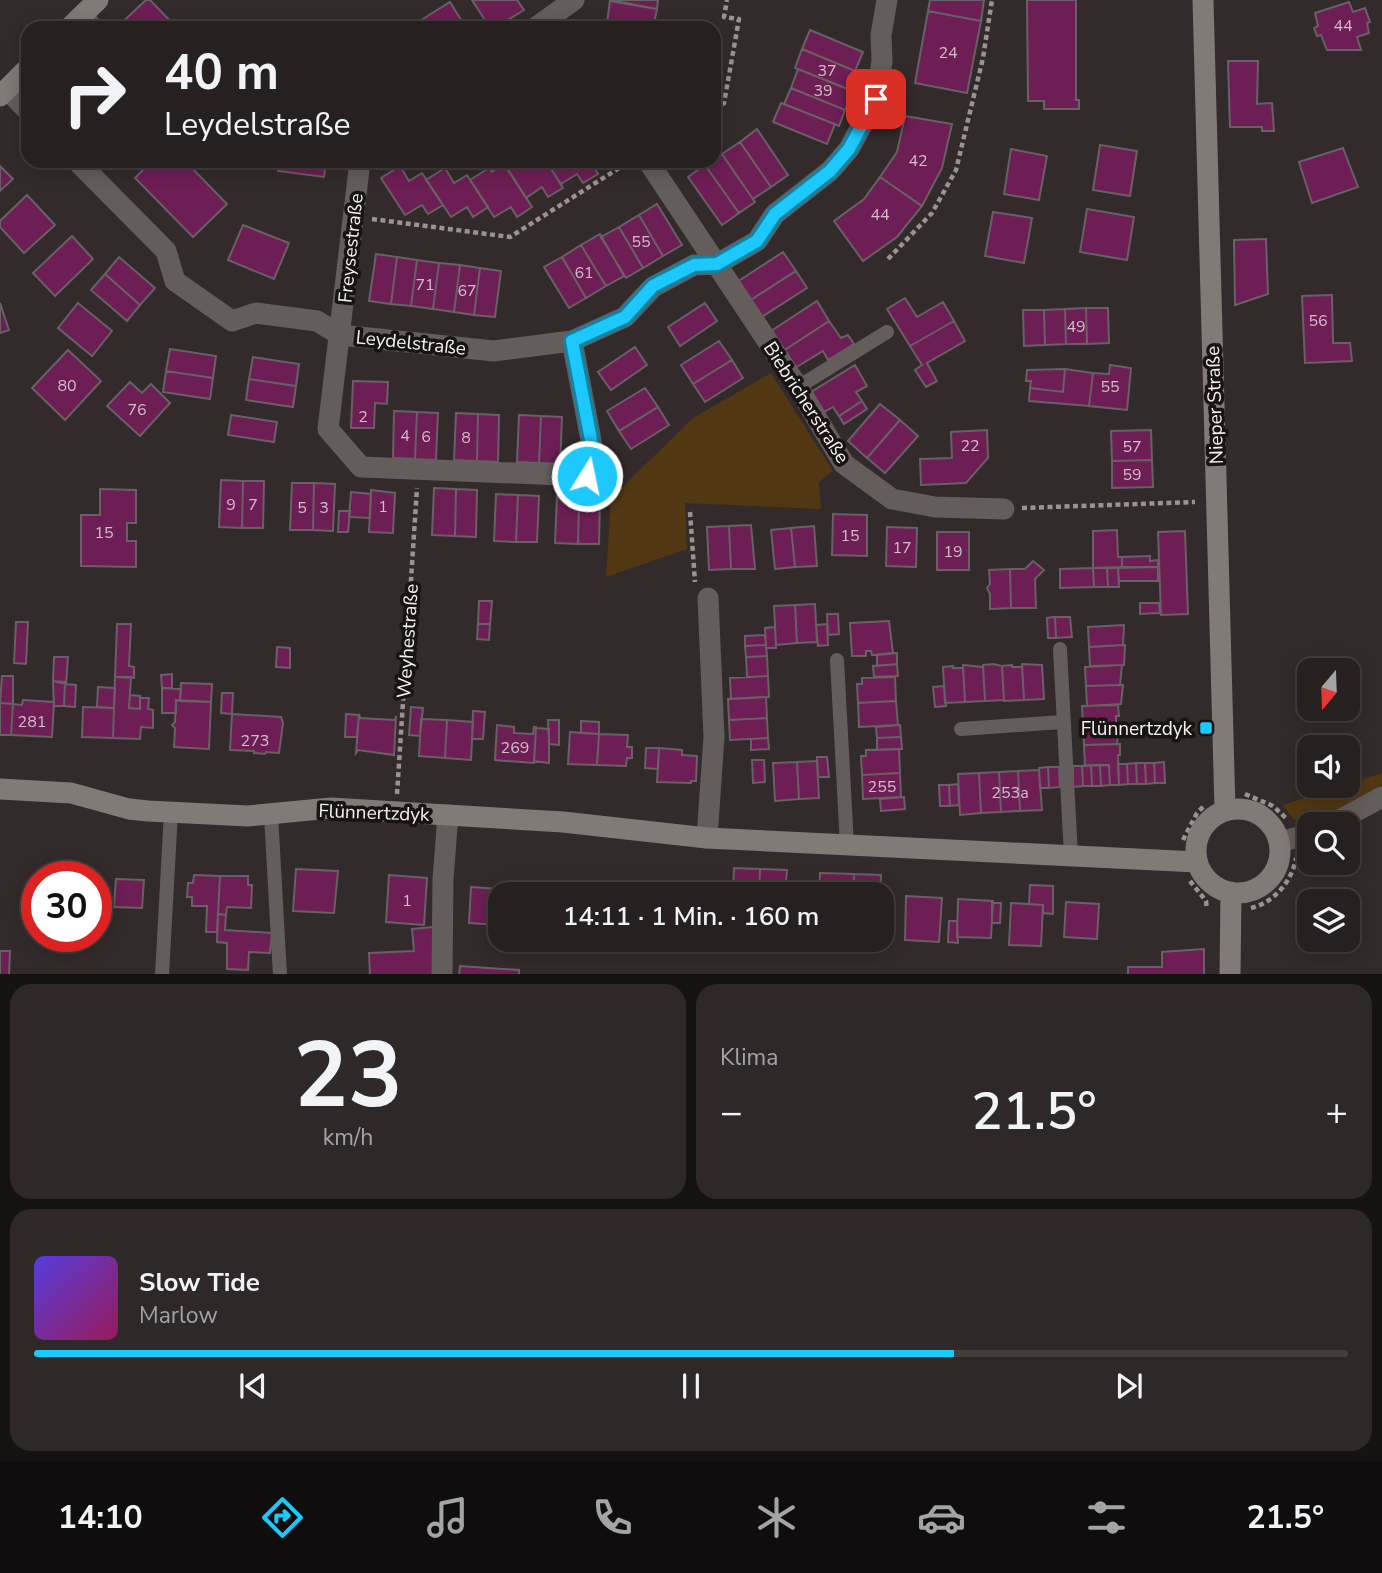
<!DOCTYPE html>
<html lang="de">
<head>
<meta charset="utf-8">
<style>
  :root { --surface:#262020; --page:#2e2829; --text:#f1f3f6; --muted:#a4a3a5; --line:#423e3e; --accent:#1dc9fc }
  body { margin:0; font-family:"Nunito Sans",sans-serif; background:var(--page); color:var(--text); height:100vh; display:flex; flex-direction:column; font-size:26px; white-space:nowrap }
  * { box-sizing:border-box; margin:0 }
  p { font-size:23px; color:var(--muted) }
  .icon { flex:none; width:38px; height:38px; fill:none; stroke:currentColor; stroke-width:2; stroke-linecap:round; stroke-linejoin:round }
  .map { position:relative; height:974px; overflow:hidden }
  .details { display:flex; flex-direction:column; gap:10px; padding:10px; background:#151212; flex:1 }
  .details>* { flex:none }
  .top-card { position:absolute; left:21px; top:21px; width:700px; height:147px; border-radius:21px; box-shadow:0 4px 18px #0003,0 0 0 2px var(--line); background:#262020; color:var(--text); overflow:hidden }
  .needle { width:46px; rotate:199deg }
  .buttons { position:absolute; left:1297px; top:658px; display:grid; gap:14px }
  .buttons a { display:grid; place-items:center; width:63px; height:63px; border-radius:14px; background:var(--surface); box-shadow:0 4px 18px #0003,0 0 0 2px var(--line); font-size:35px }
  .speed { position:absolute; left:21px; top:861px; display:flex; gap:14px; font-size:35px; font-weight:700; text-align:center }
  .speed>* { display:grid; place-content:center; width:91px; height:91px; border-radius:50%; background:var(--surface); box-shadow:0 4px 18px #0003,0 0 0 2px var(--line); line-height:1 }
  .speed .limit { border:10px solid #d22; background:#fff; color:#111 }
  .pin { position:absolute; display:grid; place-items:center; width:60px; height:60px; color:#fff; margin:-30px; border-radius:14px; box-shadow:0 4px 10px #0006 }
  .me { position:absolute; width:77px; margin:-38px; rotate:10deg; stroke-linejoin:round; filter:drop-shadow(0 0 5px #0008) }
  .turn { display:flex; align-items:center; gap:24px; height:147px; padding:0 28px; font-size:32px }
  .turn .icon { width:91px; height:91px; stroke-width:2.5 }
  .turn b { display:block; font-size:49px; line-height:60px }
  .big { font-size:52px; font-weight:600; line-height:1.1 }
  .details .tile { flex:1; display:flex; flex-direction:column; justify-content:center; gap:10px; min-width:0; padding:0 24px; border-radius:21px; background:var(--page) }
  .details .dial { align-items:center; gap:0 }
  .dial b { font-size:91px; line-height:1 }
  .song { display:flex; align-items:center; gap:21px }
  .cover { width:84px; height:84px; border-radius:10px; background:linear-gradient(135deg,hsl(250 70% 55%),hsl(330 70% 35%)) }
  .played { height:7px; border-radius:4px; background:linear-gradient(90deg,var(--accent) 70%,var(--line) 70%) }
  .keys { display:flex; justify-content:space-around; direction:ltr }
  .heat { display:flex; justify-content:space-between; align-items:center; font-size:38px; direction:ltr }
  .details .tiles { flex:1; display:grid; gap:10px; grid-template-columns:1fr 1fr }
  .tile:last-child { grid-column:span 2 }
  .trip { position:absolute; left:488px; top:882px; width:406px; height:70px; border-radius:21px; background:var(--surface); box-shadow:0 4px 18px #0003,0 0 0 2px var(--line); font-weight:600; line-height:70px; text-align:center }
  .tab-bar { display:flex; height:112px; justify-content:space-around; align-items:center; background:#0f0d0d; color:var(--muted) }
  .tab-bar .icon { width:49px; height:49px }
  .tab-bar .current { color:var(--accent) }
  .tab-bar b { font-size:32px; color:var(--text) }
  .map>svg:first-child { display:block }
  .green { fill:#523713 }
  .building { fill:#6d1e54; stroke:#696065; stroke-width:2 }
  .lines { fill:none; stroke-linecap:round; stroke-linejoin:round }
  .path { stroke:#9a9293; stroke-width:4.5; stroke-dasharray:5 3.5; stroke-linecap:butt }
  .lane { stroke:#635e5c; stroke-width:14 }
  .street { stroke:#635e5c; stroke-width:21 }
  .secondary { stroke:#817a77; stroke-width:21 }
  .route-casing { stroke:#1383a4; stroke-width:18 }
  .route { stroke:#1dc9fc; stroke-width:12 }
  .poi-dot { fill:#1dc9fc; stroke:#181414; stroke-width:2.5 }
  .labels { text-anchor:middle; stroke-width:7; stroke-linejoin:round; paint-order:stroke }
  .number-label { font-size:16px; fill:#d4bcca }
  .street-label { font-size:19px; fill:#f7f0f1; stroke:#181414 }
  .poi-label { font-size:19px; fill:#f7f0f1; stroke:#181414; text-anchor:end }
</style>
</head>
<body>
<div class="map">
<svg width="1382" height="975" viewBox="0 0 1382 975">
  <rect width="100%" height="100%" fill="#332a2b"/>
  <path class="green" d="M771 373 833 471 819 482 821 509 685 503 687 549 606 577 611 498 693 418Z
    M1382 773V785L1316 821 1294 820 1283 805Z"/>
  <path class="building" d="M146 0H150L177 28H116Z
    M472 0H517L524 10 495 28H490Z
    M610 0H658L657 9Z
    M930 0H984L981 21 928 11Z
    M1027 0H1076V100H1079V109H1044V101H1028Z
    M610 1 657 9 653 28H636L607 23Z
    M450 2 466 28H421L418 22Z
    M1349 2 1353 12 1365 8 1370 22 1367 23 1369 33 1357 37 1361 50H1327L1321 35 1317 36 1314 28 1318 26 1315 13Z
    M928 11 981 21 967 93 915 83Z
    M810 30 863 52 855 71 802 49Z
    M802 49 855 71 847 89 795 68Z
    M1228 61H1258L1257 104 1272 103 1274 131H1262V127H1230Z
    M798 69 853 91 845 110 791 88Z
    M791 88 845 110 839 126 784 104Z
    M781 103 835 124 827 144 773 122Z
    M905 116 952 124 942 168 922 206 880 177 897 152Z
    M757 129 788 175 771 187 740 142Z
    M740 142 771 187 753 199 722 154Z
    M1100 145 1137 151 1130 196 1093 190Z
    M1343 148 1358 187 1312 203 1299 162Z
    M1011 149 1047 156 1039 200 1004 194Z
    M722 154 755 202 739 213 705 165Z
    M152 161H185L227 204 193 237 135 178Z
    M279 161H326L324 177 278 171Z
    M502 161H528L530 164 534 161H546L563 188 548 197 542 187 526 198Z
    M546 161H590L598 174 583 183 577 174 561 184Z
    M504 163 532 207 517 217 511 207 494 217 470 180 489 168 492 172Z
    M705 165 739 213 722 225 688 177Z
    M0 166 13 179 0 191Z
    M400 166 409 181 422 173 443 205 428 214 422 205 405 215 381 178Z
    M445 168 454 183 467 175 488 207 473 217 467 207 451 217 426 180Z
    M880 177 922 206 897 237 863 261 834 221 864 199Z
    M27 195 55 225 24 253 0 227V221Z
    M657 204 682 245 663 256 639 215Z
    M1087 209 1134 217 1127 260 1080 252Z
    M993 212 1032 218 1024 263 985 256Z
    M639 215 663 256 643 268 619 227Z
    M243 225 289 243 274 279 228 260Z
    M619 227 643 268 626 278 601 237Z
    M600 234 624 276 606 286 581 245Z
    M72 236 93 259 55 296 33 273Z
    M1266 239 1268 294 1235 305 1234 240Z
    M581 245 606 286 586 298 562 257Z
    M783 252 796 271 749 301 737 282Z
    M376 254 397 257 391 304 369 301Z
    M119 257 155 288 140 305 105 274Z
    M397 257 417 260 411 306 391 304Z
    M562 257 586 298 569 308 544 267Z
    M417 260 439 263 433 309 411 306Z
    M439 263 460 265 454 312 433 309Z
    M460 265 480 268 474 315 454 312Z
    M480 268 501 271 495 317 474 315Z
    M796 271 807 288 760 318 749 301Z
    M105 274 140 305 127 321 91 290Z
    M1332 295 1333 343H1350L1352 361 1305 363 1302 296Z
    M905 298 917 317 943 302 954 321 910 346 887 309Z
    M817 301 829 321 783 351 771 331Z
    M0 303 9 330 0 333Z
    M78 303 112 331 92 356 58 328Z
    M705 303 717 321 680 346 668 327Z
    M1086 308H1108L1109 343 1087 344Z
    M1086 308 1087 344H1066L1065 309Z
    M1065 309 1066 344 1045 345 1044 310Z
    M1023 310H1044L1045 345 1024 346Z
    M829 321 841 338 848 335 854 344 828 360 823 351 795 368 783 351Z
    M954 321 965 341 927 363 937 381 926 387 915 370 922 365 910 346Z
    M719 341 732 360 693 384 681 365Z
    M635 347 647 365 611 390 598 372Z
    M170 349 216 356 213 378 166 371Z
    M68 350 101 381 65 420 32 388Z
    M253 357 299 364 296 386 249 379Z
    M732 360 743 378 705 402 693 384Z
    M855 365 867 386 856 392 862 401 839 416 833 407 824 412 811 392Z
    M1110 365 1131 368 1127 410 1089 406 1093 373 1109 374Z
    M1065 369 1063 392 1030 388 1031 381H1026L1027 370Z
    M1065 369 1093 373 1089 406 1029 401 1030 388 1063 392Z
    M166 371 213 378 210 399 163 392Z
    M249 379 296 386 293 407 246 400Z
    M353 381 388 382 387 404 375 403 374 428H351Z
    M130 382 142 393 151 384 170 403 140 436 107 406Z
    M645 388 658 407 619 431 607 411Z
    M862 401 867 409 844 424 839 416Z
    M880 404 900 420 867 458 848 441Z
    M658 407 669 425 631 449 619 431Z
    M394 411 417 412 415 459 393 458Z
    M417 412 438 413 436 460 415 459Z
    M456 413 478 414 477 461 454 460Z
    M478 414 499 415 498 462 477 461Z
    M231 415 277 422 274 442 228 435Z
    M519 415 541 416 539 463 517 462Z
    M541 416 562 417 560 464 539 463Z
    M900 420 918 436 885 473 867 458Z
    M987 430 988 458 966 483 921 485 920 459 952 458 951 432Z
    M1151 430 1152 460 1112 461 1111 431Z
    M1152 460 1153 487 1112 488V461Z
    M221 480 243 481 242 528 219 527Z
    M243 481H264L263 528H242Z
    M292 483H314L313 530H290Z
    M314 483 335 484 333 531 313 530Z
    M434 488 456 489 455 536 432 535Z
    M100 489 136 490V523H127V541H136V567L81 566V515H100Z
    M456 489 477 490 476 537 455 536Z
    M371 490 395 493 393 533 369 532Z
    M351 492 371 494 370 518 349 517Z
    M496 494 518 495 516 542 494 541Z
    M518 495 539 496 537 542H516Z
    M557 496 579 497 578 544 555 543Z
    M579 497 600 498 599 544H578Z
    M339 511H350L348 532H338Z
    M833 514 867 515V556L832 555Z
    M751 525 755 569H731L729 526Z
    M729 526 731 569 709 570 707 527Z
    M814 526 817 566 795 567 791 528Z
    M887 527 917 528 916 567 886 566Z
    M791 528 795 567 775 569 771 530Z
    M1117 530 1118 557H1122V567L1093 568V531Z
    M1185 531 1188 614 1161 615 1158 532Z
    M937 532H969V570H937Z
    M1150 556V561L1158 560V567H1122V557Z
    M1033 561 1044 570 1035 579 1036 608H1011L1010 569H1025Z
    M1158 567V581H1119L1118 568Z
    M1093 568 1094 587 1060 588V569Z
    M1093 568H1107L1108 587H1094Z
    M1107 568H1118L1119 587H1108Z
    M1010 569 1011 608 990 609V594L987 588 990 584 989 570Z
    M479 601H492L490 624H478Z
    M1140 603H1159L1160 613 1140 614Z
    M815 604 817 642 797 643 795 605Z
    M795 605 797 643 776 645 774 606Z
    M827 614H838L839 634 828 635Z
    M1055 617H1070L1072 637 1056 638Z
    M1055 617 1056 638H1048L1047 618Z
    M889 621 893 653 872 655 871 651H866V656H852L850 623Z
    M16 622H28L26 664 14 663Z
    M117 624H131L129 666 134 667V678L115 677Z
    M478 624H490L489 640 477 639Z
    M827 624 828 645 818 646 816 625Z
    M1124 625 1123 645 1089 647 1088 627Z
    M775 627 776 648H766L765 628Z
    M765 635 766 645 745 646V636Z
    M766 645 767 656 746 657 745 646Z
    M1125 645 1124 665 1090 666 1089 647Z
    M277 647 290 648V668L276 667Z
    M897 653V664L877 666V655Z
    M767 656 768 676 747 677 746 657Z
    M54 657H68L66 684 53 681Z
    M897 664 898 676 874 677 873 666Z
    M993 664 1002 666 1004 700 985 701 983 665Z
    M1022 664 1042 665 1044 699 1024 700Z
    M963 665 983 667 985 701 965 702Z
    M1012 665V667H1022L1024 700 1004 701 1002 666Z
    M1122 665 1120 685 1086 686 1085 667Z
    M953 666V668H963L965 702 945 703 943 667Z
    M172 674V688H162L161 675Z
    M2 676H13V704L0 703Z
    M768 676 769 697 731 699 730 678Z
    M115 677H131L129 708 140 709V698H149L148 709 153 710V728L141 727 140 739 113 738Z
    M895 677 896 701 858 703 857 684H862V678Z
    M53 681 65 682 64 706H54Z
    M181 683 212 684 211 702 180 701Z
    M65 684 76 685 75 707 64 706Z
    M1123 685 1121 704 1087 706 1086 686Z
    M944 686 946 706 935 707 933 687Z
    M98 687 115 688 114 708 97 707Z
    M162 688 181 689 180 701 176 700V713H162Z
    M222 693H233L232 714 221 713Z
    M130 695 140 696V709L129 708Z
    M766 697 767 718 729 720 728 699Z
    M23 700 54 702 52 737 11 735 13 704 22 705Z
    M176 700 211 702 209 749 174 747 175 728 172 725 175 722Z
    M896 701 898 725 859 727 858 703Z
    M0 703 13 704 11 735H0Z
    M1118 705 1119 716H1116V724L1083 726 1082 706Z
    M83 707 114 708 113 738 82 737Z
    M411 707 423 708 420 736 409 735Z
    M473 711 485 712 483 739H472Z
    M232 714 281 717 283 723 279 753 266 752 265 754 254 753V751L230 750Z
    M346 714 359 715 357 737H345Z
    M359 714 360 718 395 720 396 716 394 755 358 750 356 753Z
    M767 718 768 738 730 740 729 720Z
    M421 719 447 720 445 758 419 756Z
    M447 720 473 722 471 760 445 758Z
    M548 720H559V745L549 744Z
    M581 721 599 722V734L581 733Z
    M1119 724 1117 744 1084 745 1083 726Z
    M497 725 514 727V733L533 734 534 727H536L534 763 495 760Z
    M900 725 901 737 877 738 876 727Z
    M536 728 549 729V763L534 761Z
    M570 732 599 734 597 765 568 764Z
    M599 734 628 735 627 747H632V758H627L626 766 597 765Z
    M901 737 902 749 877 750V738Z
    M768 738 769 749 751 750V739Z
    M1120 744V755H1118L1119 785H1110L1109 765 1085 766 1084 745Z
    M646 748H659L658 769 645 768Z
    M659 748 682 750V755L697 756 696 781H691V783L657 782Z
    M899 749 900 773 862 775 861 756H866V750Z
    M817 757H827L829 777H818Z
    M752 760H764L765 782 753 783Z
    M817 761 819 798 799 799 797 762Z
    M797 762 799 799 775 801 773 763Z
    M1164 762 1165 783H1155L1154 763Z
    M1136 763 1137 784H1128L1127 764Z
    M1136 763H1145L1146 784H1137Z
    M1145 763H1154L1155 783 1146 784Z
    M1118 764H1127L1128 784 1119 785Z
    M1091 765H1100L1101 786H1092Z
    M1091 765 1092 786H1083L1082 766Z
    M1100 765H1109L1110 785 1101 786Z
    M1073 766H1082L1083 786 1073 787Z
    M1048 767H1059L1060 787 1049 788Z
    M1048 767 1049 788H1040L1039 768Z
    M1039 770 1042 810 1020 811 1018 771Z
    M1018 771 1020 811 1001 812 999 772Z
    M999 772 1001 812 981 813 979 773Z
    M900 773 901 797 863 799 862 775Z
    M979 773 981 813 960 815 958 774Z
    M958 784 959 805 950 806 949 785Z
    M939 785H949L950 806H940Z
    M904 797 905 809 881 811 880 799Z
    M734 868 760 869 759 894H733Z
    M296 869 338 871 334 913 293 911Z
    M760 869 787 870 785 894H759Z
    M820 873 854 874 853 894H819Z
    M854 874 881 875 880 894H853Z
    M194 875 220 876 217 932H206L207 906H192V897H187L188 883H193Z
    M389 875 427 878 424 925 386 922Z
    M220 876H248V885H252L251 908 227 907 226 915 218 914Z
    M116 879 144 880 142 908 114 907Z
    M1030 885 1053 886V914L1043 913V905L1029 904Z
    M471 887 500 889 498 925 469 923Z
    M500 889 529 891V894H500V925H498Z
    M906 896 942 898 939 942 905 940Z
    M958 899 993 901 991 938 957 937Z
    M1066 902 1099 904 1097 939 1064 937Z
    M992 903H1001L1000 923H992Z
    M1011 903 1043 905 1041 946 1009 945Z
    M218 914 226 915 225 930 272 933 270 953 249 952 248 970 227 969V943L217 942Z
    M949 921H957L958 943 948 942Z
    M433 927 434 975H370L369 953 414 951 412 929Z
    M1204 949V975H1128V967H1162V952Z
    M0 951H10L9 975H0Z
    M460 966 519 970V975H459Z"/>
  <g class="lines">
    <path class="path" d="M714 109 724 103 739 19 724 17 727 0
      M372 219 510 237 627 163
      M888 259 932 213 956 170 983 58 992 0
      M1022 508 1195 502
      M690 512 695 582
      M397 794 417 488
      M1245 794 1273 806 1287 819
      M1183 840 1197 813 1204 806
      M1190 881 1206 901 1207 909
      M1251 908C1275 902 1292 881 1296 858"/>
    <path class="lane" d="M84 13 98 28
      M798 387 887 332
      M1060 649 1071 856
      M837 660 847 845
      M961 729 1062 722
      M271 815 280 975
      M162 975 171 812"/>
    <path class="street" d="M535 28 574 0
      M7 89 28 111
      M77 161 166 251 175 281 232 321 256 313 317 321 340 335 494 351 572 341 625 317 653 287 694 265 717 264 757 241 775 214 830 171 849 149 876 99 882 61 881 35 887 0
      M360 161 328 429 361 467 587 476 594 473 596 466 572 341
      M648 161 798 387 844 464 892 499 935 507 1004 509
      M1332 824 1382 797
      M707 838 714 737 708 598
      M1280 842 1309 834
      M442 975 443 879 448 815"/>
    <path class="secondary" d="M1203 0 1225 810
      M69 28 98 0
      M0 96 28 68
      M0 789 71 793 129 809 148 811 248 816 331 808 563 822 707 838 1197 862
      M1196 851a42 42 0 1 1 84 0a42 42 0 1 1-84 0Z
      M1230 975 1231 892"/>
  </g>
  <g class="lines">
    <defs>
      <path id="route" d="M587 476 594 473 596 466 572 341 625 317 653 286 694 265 717 264 757 241 775 214 830 171 849 149 876 99"/>
    </defs>
    <use href="#route" class="route-casing"/>
    <use href="#route" class="route"/>
  </g>
  <rect class="poi-dot" x="1199" y="721" width="14" height="14" rx="3.5"/>
  <g class="labels">
    <g class="number-label">
      <text x="1343" y="31">44</text>
      <text x="948" y="58">24</text>
      <text x="827" y="76">37</text>
      <text x="823" y="96">39</text>
      <text x="918" y="166">42</text>
      <text x="880" y="220">44</text>
      <text x="641" y="247">55</text>
      <text x="584" y="278">61</text>
      <text x="425" y="290">71</text>
      <text x="467" y="296">67</text>
      <text x="1318" y="326">56</text>
      <text x="1076" y="332">49</text>
      <text x="67" y="391">80</text>
      <text x="1110" y="392">55</text>
      <text x="137" y="415">76</text>
      <text x="363" y="422">2</text>
      <text x="405" y="441">4</text>
      <text x="426" y="442">6</text>
      <text x="466" y="443">8</text>
      <text x="970" y="451">22</text>
      <text x="1132" y="452">57</text>
      <text x="1132" y="480">59</text>
      <text x="231" y="510">9</text>
      <text x="253" y="510">7</text>
      <text x="383" y="512">1</text>
      <text x="302" y="513">5</text>
      <text x="324" y="513">3</text>
      <text x="104" y="538">15</text>
      <text x="850" y="541">15</text>
      <text x="902" y="553">17</text>
      <text x="953" y="557">19</text>
      <text x="32" y="727">281</text>
      <text x="255" y="746">273</text>
      <text x="515" y="753">269</text>
      <text x="882" y="792">255</text>
      <text x="1010" y="798">253a</text>
      <text x="407" y="906">1</text>
    </g>
    <g class="street-label">
      <text transform="translate(350 248) rotate(-84)" y="7">Freysestraße</text>
      <text transform="translate(411 342) rotate(6)" y="7">Leydelstraße</text>
      <text transform="translate(807 402) rotate(57)" y="7">Biebricherstraße</text>
      <text transform="translate(1214 405) rotate(-92)" y="7">Nieper Straße</text>
      <text transform="translate(407 641) rotate(-86)" y="7">Weyhestraße</text>
      <text transform="translate(374 812) rotate(2)" y="7">Flünnertzdyk</text>
    </g>
    <g class="poi-label">
      <text x="1192" y="735">Flünnertzdyk</text>
    </g>
  </g>
</svg>
<div class="buttons">
<a><svg class="needle" viewBox="-14 -14 28 28"><path d="M0-13l5 13h-10z" fill="#e53935"/><path d="M0 13l5-13h-10z" fill="#a4a3a5"/></svg></a>
<a><svg class="icon" aria-label="sound" viewBox="0 0 24 24"><path d="M4 9h4l5-4v14l-5-4H4zM17 9q2 3 0 6"/></svg></a>
<a><svg class="icon" aria-label="search" viewBox="0 0 24 24"><circle cx="10" cy="10" r="6"/><path d="M15 15l6 6"/></svg></a>
<a><svg class="icon" aria-label="layers" viewBox="0 0 24 24"><path d="M12 4l9 5-9 5-9-5zM3 14l9 5 9-5"/></svg></a>
</div>
<div class="speed"><div class="limit">30</div></div>
<div class="pin" style="left:876px;top:99px;background:#d93025"><svg class="icon" aria-label="arrive" viewBox="0 0 24 24"><path d="M6 21V4h12l-3 4 3 4H6"/></svg></div>
<svg class="me" style="left:587px;top:476px" viewBox="-20 -20 40 40"><circle r="17" fill="#1dc9fc" stroke="#fff" stroke-width="3"/><path d="M0-11L8 9 0 5-8 9z" fill="#fff"/></svg>
<div class="trip">14:11 · 1 Min. · 160 m</div>
<div class="top-card">
<div class="turn"><svg class="icon" aria-label="right" viewBox="0 0 24 24"><path d="M7 20v-9h11M14 6l5 5-5 5"/></svg><div><b>40 m</b>Leydelstraße</div></div>
</div>
</div>
<section class="details">
<div class="tiles">
<div class="tile dial"><b>23</b><p>km/h</p></div>
<div class="tile"><p>Klima</p>
<div class="heat"><a>−</a><b class="big">21.5°</b><a>+</a></div>
</div>
<div class="tile">
<div class="song"><i class="cover"></i><div><b>Slow Tide</b><p>Marlow</p></div></div>
<div class="played"></div>
<div class="keys"><svg class="icon" aria-label="previous" viewBox="0 0 24 24"><path d="M18 5L8 12l10 7zM5 5v14"/></svg><svg class="icon" aria-label="pause" viewBox="0 0 24 24"><path d="M8 5v14M16 5v14"/></svg><svg class="icon" aria-label="next" viewBox="0 0 24 24"><path d="M6 5l10 7-10 7zM19 5v14"/></svg></div>
</div>
</div>
</section>
<nav class="tab-bar">
<b>14:10</b>
<svg class="icon current" aria-label="directions" viewBox="0 0 24 24"><path d="M12 3l9 9-9 9-9-9zM9 14v-3h6M13 9l2 2-2 2"/></svg>
<svg class="icon" aria-label="music" viewBox="0 0 24 24"><path d="M9 18V5l10-2v13"/><circle cx="6" cy="18" r="3"/><circle cx="16" cy="16" r="3"/></svg>
<svg class="icon" aria-label="phone" viewBox="0 0 24 24"><path d="M5 4h4l2 5-3 2q2 4 5 5l2-3 5 2v4C11 20 4 13 5 4z"/></svg>
<svg class="icon" aria-label="climate" viewBox="0 0 24 24"><path d="M12 3v18M4 7l16 10M4 17L20 7"/></svg>
<svg class="icon" aria-label="car" viewBox="0 0 24 24"><path d="M5 17H2v-5l4-1 3-4h7l3 4 3 1v5h-3M9 17h6M6 11h13"/><circle cx="7" cy="17" r="2"/><circle cx="17" cy="17" r="2"/></svg>
<svg class="icon" aria-label="filters" viewBox="0 0 24 24"><path d="M4 7h16M4 17h16"/><circle cx="9" cy="7" r="2"/><circle cx="15" cy="17" r="2"/></svg>
<b>21.5°</b>
</nav>
</body>
</html>
